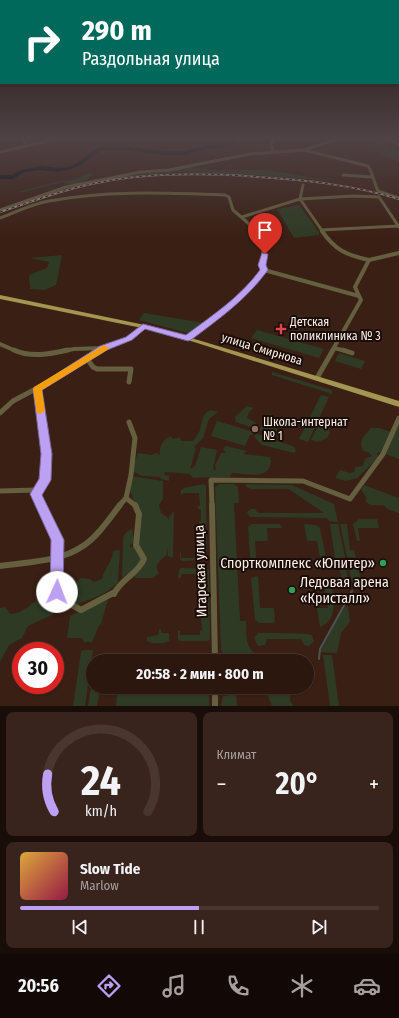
<!DOCTYPE html>
<html lang="ru">
<head>
<meta charset="utf-8">
<style>
  :root { --surface:#2c170f; --page:#38241d; --text:#f1f3f6; --muted:#a69f9e; --line:#48362f; --accent:#bca0f2 }
  body { margin:0; font-family:"Fira Sans Condensed",sans-serif; background:var(--page); color:var(--text); height:100vh; display:flex; flex-direction:column; font-size:15px; white-space:nowrap }
  * { box-sizing:border-box; margin:0 }
  p { font-size:13px; color:var(--muted) }
  .icon { flex:none; width:22px; height:22px; fill:none; stroke:currentColor; stroke-width:2; stroke-linecap:round; stroke-linejoin:round }
  .map { position:relative; height:706px; overflow:hidden }
  .side { display:flex; flex-direction:column; gap:6px; padding:6px; background:#180d08; flex:1 }
  .side>* { flex:none }
  .top-card { position:absolute; left:0px; top:0px; width:399px; height:84px; box-shadow:0 1px 3px #0004,0 0 0 1px var(--line); background:#00695c; color:#fff; overflow:hidden }
  .speed { position:absolute; left:12px; top:642px; display:flex; gap:8px; font-size:20px; font-weight:700; text-align:center }
  .speed>* { display:grid; place-content:center; width:52px; height:52px; border-radius:50%; background:var(--surface); box-shadow:0 1px 3px #0004,0 0 0 1px var(--line); line-height:1 }
  .speed .limit { border:6px solid #d22; background:#fff; color:#111 }
  .pin { position:absolute; display:grid; place-items:center; width:34px; height:34px; color:#fff; margin:-41px -17px; border-radius:50% 50% 50% 0; rotate:-45deg; box-shadow:0 0 4px #0007 }
  .pin .icon { rotate:45deg }
  .me { position:absolute; width:44px; margin:-22px; rotate:2deg; stroke-linejoin:round; filter:drop-shadow(0 0 3px #0008) }
  .turn { display:flex; align-items:center; gap:14px; height:84px; padding:0 16px; font-size:18px }
  .turn .icon { width:52px; height:52px; stroke-width:2.5 }
  .turn b { display:block; font-size:28px; line-height:34px }
  .big { font-size:30px; font-weight:700; line-height:1.1 }
  .side .card { flex:1; display:flex; flex-direction:column; justify-content:center; gap:6px; min-width:0; padding:0 14px; border-radius:8px; background:var(--page) }
  .side .dial { align-items:center; gap:0 }
  .dial svg { height:104px; overflow:visible; fill:none; stroke:var(--line); stroke-width:7; stroke-linecap:round; text-anchor:middle }
  .dial text { fill:var(--text); stroke:none }
  .song { display:flex; align-items:center; gap:12px }
  .cover { width:48px; height:48px; border-radius:6px; background:linear-gradient(135deg,hsl(40 70% 55%),hsl(340 70% 35%)) }
  .played { height:4px; border-radius:2px; background:linear-gradient(90deg,var(--accent) 50%,var(--line) 50%) }
  .keys { display:flex; justify-content:space-around; direction:ltr }
  .heat { display:flex; justify-content:space-between; align-items:center; font-size:22px; direction:ltr }
  .side .tiles { flex:1; display:grid; gap:6px; grid-template-columns:1fr 1fr }
  .card:last-child { grid-column:span 2 }
  .trip { position:absolute; left:86px; top:654px; width:228px; height:40px; border-radius:20px; background:var(--surface); box-shadow:0 1px 3px #0004,0 0 0 1px var(--line); font-weight:700; line-height:40px; text-align:center }
  .tab-bar { display:flex; height:64px; justify-content:space-around; align-items:center; background:#120906; color:var(--muted) }
  .tab-bar .icon { width:28px; height:28px }
  .tab-bar .on { color:var(--accent) }
  .tab-bar b { font-size:18px; color:var(--text) }
  .map>svg:first-child { display:block }
  .green { fill:#2e3a24 }
  .lines { fill:none; stroke-linecap:round; stroke-linejoin:round }
  .stream { stroke:#4c5354; stroke-width:2 }
  .river { fill:#001114; fill-rule:evenodd }
  .street-far3 { stroke:#645f3f; stroke-width:3 }
  .street-far2 { stroke:#645f3f; stroke-width:4 }
  .street-far1 { stroke:#645f3f; stroke-width:5 }
  .street { stroke:#645f3f; stroke-width:6 }
  .primary { fill:#a29650; fill-rule:evenodd }
  .rail-casing { stroke:#a69189; stroke-width:2 }
  .rail { stroke:#190d08; stroke-width:1; stroke-dasharray:3; stroke-linecap:butt }
  .route { fill:#bca0f2; stroke:#7a689d }
  .slow { fill:#f59e0b }
  .health-dot { fill:#e0444e; stroke:#190d08; stroke-width:1.5 }
  .education-dot { fill:#8d6e63; stroke:#190d08; stroke-width:1.5 }
  .leisure-dot { fill:#2e9e5b; stroke:#190d08; stroke-width:1.5 }
  .labels { text-anchor:middle; stroke-width:4; stroke-linejoin:round; paint-order:stroke }
  .poi-label { font-size:12px; fill:#feeee8; stroke:#190d08; text-anchor:start }
  .street-label { font-size:12px; fill:#feeee8; stroke:#190d08 }
  .near-poi-label { font-size:14px; fill:#feeee8; stroke:#190d08; text-anchor:end }
  .near-street-label { font-size:14px; fill:#feeee8; stroke:#190d08 }
</style>
</head>
<body>
<div class="map">
<svg width="399" height="706" viewBox="0 0 399 706">
  <rect width="100%" height="100%" fill="#3a1f14"/>
  <path class="green" d="M369 139 388 141V147L399 151V162L385 156 370 146 372 142Z
    M191 166 196 168 216 170H267L334 181 254 175 177 172 116 178Z
    M90 173 93 175C85 182 73 188 62 182L24 192H17L59 181 72 180Z
    M299 205 319 232V235L294 238 277 209Z
    M62 255 56 285 45 290 30 289 29 275 47 268 49 262 30 258Z
    M144 313 204 323 191 334 139 320Z
    M297 315 313 319 307 328 291 324Z
    M257 330 324 349 319 358 251 338Z
    M339 353 365 361 361 369 335 361Z
    M272 372 332 390V394L272 375Z
    M321 395 329 397 308 442 299 439Z
    M247 406 254 408 249 412 247 418 256 423 253 428 236 422 235 417Z
    M211 410 218 412 209 419 203 438 194 447 196 449 190 469 195 466 201 447 217 450 213 469 216 470 215 465 221 453H226L223 449 226 446 247 451 243 454 270 457C272 461 271 462 270 466 265 480 244 473 232 473L230 477C218 477 205 477 193 478L190 474 165 472 164 475 169 476V481L161 479 160 477 142 476 132 471 133 465 138 453 151 455 156 453 160 455C158 448 164 438 171 436L173 439 180 437 181 441H193C195 438 199 433 200 430 202 422 202 413 211 410Z
    M271 414 275 418 272 423 277 430 278 435 276 436 259 430 267 415Z
    M217 421 254 432 252 435H250L245 446 211 436Z
    M399 421V459L380 452 377 453 378 458 357 478 346 481 335 478 340 470 350 473 354 472 355 467 363 466 365 459 372 456 368 452 363 451C358 438 365 436 371 428H379L394 433Z
    M319 423 327 425 330 433 327 438 318 442 311 440Z
    M258 434 292 446 295 448 296 451 294 453 262 445 255 438V435Z
    M130 476 163 481V499L159 505 161 513 168 518 169 521V517L174 511 173 558 168 556 167 547V554C162 561 152 564 159 573L153 578H135V572L127 574 122 578 123 538C125 533 127 531 132 529L134 542 130 545V547L137 546 138 509 128 487Z
    M204 484 206 486 207 558 205 560 182 561 180 559V553L181 552V558H199L200 542H199L198 537H201L199 521H201V510L198 509V506H200L199 493H184L181 495V490L184 488Z
    M220 484H234L238 487 239 503H234L240 621H246C247 634 244 651 260 655V660L228 661 221 650 215 487Z
    M246 484 292 485 334 504 338 522 329 521 327 518 250 517 247 513 250 509H255L258 513H324L289 489H251L246 487Z
    M364 485 399 498V513L387 509 385 506C377 504 370 508 365 500L367 498 361 490Z
    M359 519H377L379 528H358L360 541H357L353 524Z
    M252 524H280L282 528H267L268 541H255L257 569H251L248 527Z
    M304 524 316 525 320 528 326 558H320L317 541H307Z
    M330 524H338L345 557 335 559Z
    M340 524H347L350 550H354L356 558 347 557Z
    M120 550 118 582C109 593 92 599 79 603V608L70 604 71 595 65 592 64 589 74 584 81 578 90 579 94 582 102 579C104 568 113 562 113 551Z
    M345 560 346 571 351 587 340 585 341 575 336 561Z
    M347 560H356L362 584 353 587Z
    M181 568 209 569 210 639 208 641H180L178 639V631H180V635H200V631L202 630 200 609H202V596L200 595V591H202V577H200V574H182L181 578H178L179 570Z
    M258 576 260 608H274L275 621 273 623H259L255 620 251 578Z
    M325 588 332 589C335 603 336 621 320 627L317 608H328Z
    M49 595 58 602V610L54 614 28 626 22 638 9 645 0 662V608L5 607 10 614C27 614 34 597 49 595Z
    M105 600H108L101 624 99 626 92 642H84L82 638H67L70 616Z
    M345 607H348L350 622 341 633 337 653 320 652 341 612Z
    M159 629H161V633H169V641C164 644 152 644 147 641V637L158 635Z
    M258 633C265 633 309 633 312 635L314 641 309 646 304 645 301 639H267L265 645 258 646 254 638Z
    M83 650H93L85 706H73L81 652Z
    M323 655H332L339 706H330Z
    M93 675V687H101L97 706H88Z
    M103 687H182L183 695 184 687H209V706H116L117 694H102Z
    M264 687H278L291 691 290 700 293 706H272Z
    M236 694 237 706H221L223 696Z"/>
  <g class="lines">
    <path class="stream" d="M319 659 320 649 352 591"/>
    <path class="river" d="M230 139H236L234 146 205 149 186 155H164L122 150 100 151 81 165 71 169 58 172 41 170 25 172 13 179H0V175H12L21 170 41 166 58 168 68 167 77 163 99 147 122 146 164 151H186L204 145 230 144Z"/>
    <path class="street-far3" d="M22 139 27 146
      M387 139 399 144
      M304 150 368 166C373 173 374 183 378 191L399 198
      M0 152 56 139
      M273 152 271 144 274 139
      M343 175 372 177
      M303 185 300 199 323 232
      M0 210 66 187 141 172 169 170 250 154 304 150 337 139
      M242 217 300 199 354 196 379 197 399 227
      M0 218C16 212 32 204 49 201 107 190 167 193 225 195L229 197 233 210 248 223 255 232
      M321 230 398 226"/>
    <path class="street-far2" d="M254 231C271 244 259 257 264 270
      M322 231C335 250 346 255 369 260
      M188 338 238 299 264 270 359 296
      M0 344 16 351
      M334 348 346 351
      M63 351 74 349 103 348
      M99 351 129 339 143 326
      M332 351 361 300 355 287 369 260 399 253"/>
    <path class="street-far1" d="M14 350C31 358 50 354 68 350
      M343 350 352 353
      M88 360 93 367 97 369H131L129 382
      M317 378 333 350
      M37 389 47 455 45 480 36 494 42 506
      M0 413 13 401 62 375 100 350
      M129 422 135 438 131 475 126 498 136 506
      M0 491 37 490
      M119 506 126 498
      M212 506 211 480 303 481 350 499 383 454 399 418"/>
    <path class="street" d="M41 505 57 540V592L68 603 81 610 115 592
      M212 505 215 661
      M0 566C27 562 60 562 83 546 98 536 109 519 120 505
      M114 594C121 579 138 574 144 559L136 545 139 514 135 505
      M215 687V706"/>
    <path class="primary" d="M0 295 145 325 198 340 399 401V407L194 342 142 328 0 299Z"/>
    <defs>
      <path id="rail" d="M0 212C34 201 67 188 102 182 153 172 206 173 259 177 306 180 353 185 399 199"/>
    </defs>
    <use href="#rail" class="rail-casing"/>
    <use href="#rail" class="rail"/>
  </g>
  <linearGradient id="sky" x2="0" y2="1"><stop stop-color="#20110b"/><stop offset="0.58" stop-color="#4f4245"/><stop offset="1" stop-color="#4f4245" stop-opacity="0"/></linearGradient>
  <rect width="399" height="238" fill="url(#sky)"/>
  <path class="route" d="M262 253 268 254 266 265 268 270C246 300 220 318 191 340L188 341 145 329 132 340 107 350 42 390 52 454 51 480 42 495 64 540 63 592 61 596 57 598 52 596 50 592 51 540 30 494 39 479 41 454 33 389 100 346 126 337 143 324 186 335C214 314 239 298 260 270L258 265Z"/>
  <path class="slow" d="M104 345 109 348 107 350 42 390 45 411 40 414 37 413 33 389 34 387Z"/>
  <path class="health-dot" d="M279 323h4v4h4v4h-4v4h-4v-4h-4v-4h4z"/>
  <circle class="education-dot" cx="255" cy="429" r="4"/>
  <g class="leisure-dot">
    <circle cx="383" cy="563" r="4"/>
    <circle cx="292" cy="590" r="4"/>
  </g>
  <g class="labels">
    <g class="poi-label">
      <text x="290" y="326">Детская<tspan x="290" dy="14">поликлиника № 3</tspan></text>
      <text x="263" y="426">Школа-интернат<tspan x="263" dy="14">№ 1</tspan></text>
    </g>
    <g class="street-label">
      <text transform="translate(262 349) rotate(17)" y="4">улица Смирнова</text>
    </g>
    <g class="near-poi-label">
      <text x="375" y="568">Спорткомплекс «Юпитер»</text>
      <text x="300" y="587" text-anchor="start">Ледовая арена<tspan x="300" dy="16">«Кристалл»</tspan></text>
    </g>
    <g class="near-street-label">
      <text transform="translate(200 571) rotate(-92)" y="5">Игарская улица</text>
    </g>
  </g>
</svg>
<div class="speed"><div class="limit">30</div></div>
<div class="pin" style="left:265px;top:254px;background:#d93025"><svg class="icon" aria-label="arrive" viewBox="0 0 24 24"><path d="M6 21V4h12l-3 4 3 4H6"/></svg></div>
<svg class="me" style="left:57px;top:592px" viewBox="-20 -20 40 40"><circle r="19" fill="#fff"/><path d="M0-13L10 11 0 6-10 11z" fill="#bca0f2"/></svg>
<div class="trip">20:58 · 2 мин · 800 m</div>
<div class="top-card">
<div class="turn"><svg class="icon" aria-label="right" viewBox="0 0 24 24"><path d="M7 20v-9h11M14 6l5 5-5 5"/></svg><div><b>290 m</b>Раздольная улица</div></div>
</div>
</div>
<section class="side">
<div class="tiles">
<div class="card dial"><svg viewBox="0 0 100 80">
<path d="M14 69A42 42 0 1 1 86 69"/>
<path d="M14 69A42 42 0 0 1 9 40" stroke="#bca0f2"/>
<text x="50" y="56" font-size="32" font-weight="700">24</text>
<text x="50" y="72" font-size="11">km/h</text>
</svg></div>
<div class="card"><p>Климат</p>
<div class="heat"><a>−</a><b class="big">20°</b><a>+</a></div>
</div>
<div class="card">
<div class="song"><i class="cover"></i><div><b>Slow Tide</b><p>Marlow</p></div></div>
<div class="played"></div>
<div class="keys"><svg class="icon" aria-label="previous" viewBox="0 0 24 24"><path d="M18 5L8 12l10 7zM5 5v14"/></svg><svg class="icon" aria-label="pause" viewBox="0 0 24 24"><path d="M8 5v14M16 5v14"/></svg><svg class="icon" aria-label="next" viewBox="0 0 24 24"><path d="M6 5l10 7-10 7zM19 5v14"/></svg></div>
</div>
</div>
</section>
<nav class="tab-bar">
<b>20:56</b>
<svg class="icon on" aria-label="directions" viewBox="0 0 24 24"><path d="M12 3l9 9-9 9-9-9zM9 14v-3h6M13 9l2 2-2 2"/></svg>
<svg class="icon" aria-label="music" viewBox="0 0 24 24"><path d="M9 18V5l10-2v13"/><circle cx="6" cy="18" r="3"/><circle cx="16" cy="16" r="3"/></svg>
<svg class="icon" aria-label="phone" viewBox="0 0 24 24"><path d="M5 4h4l2 5-3 2q2 4 5 5l2-3 5 2v4C11 20 4 13 5 4z"/></svg>
<svg class="icon" aria-label="climate" viewBox="0 0 24 24"><path d="M12 3v18M4 7l16 10M4 17L20 7"/></svg>
<svg class="icon" aria-label="car" viewBox="0 0 24 24"><path d="M5 17H2v-5l4-1 3-4h7l3 4 3 1v5h-3M9 17h6M6 11h13"/><circle cx="7" cy="17" r="2"/><circle cx="17" cy="17" r="2"/></svg>
</nav>
</body>
</html>
